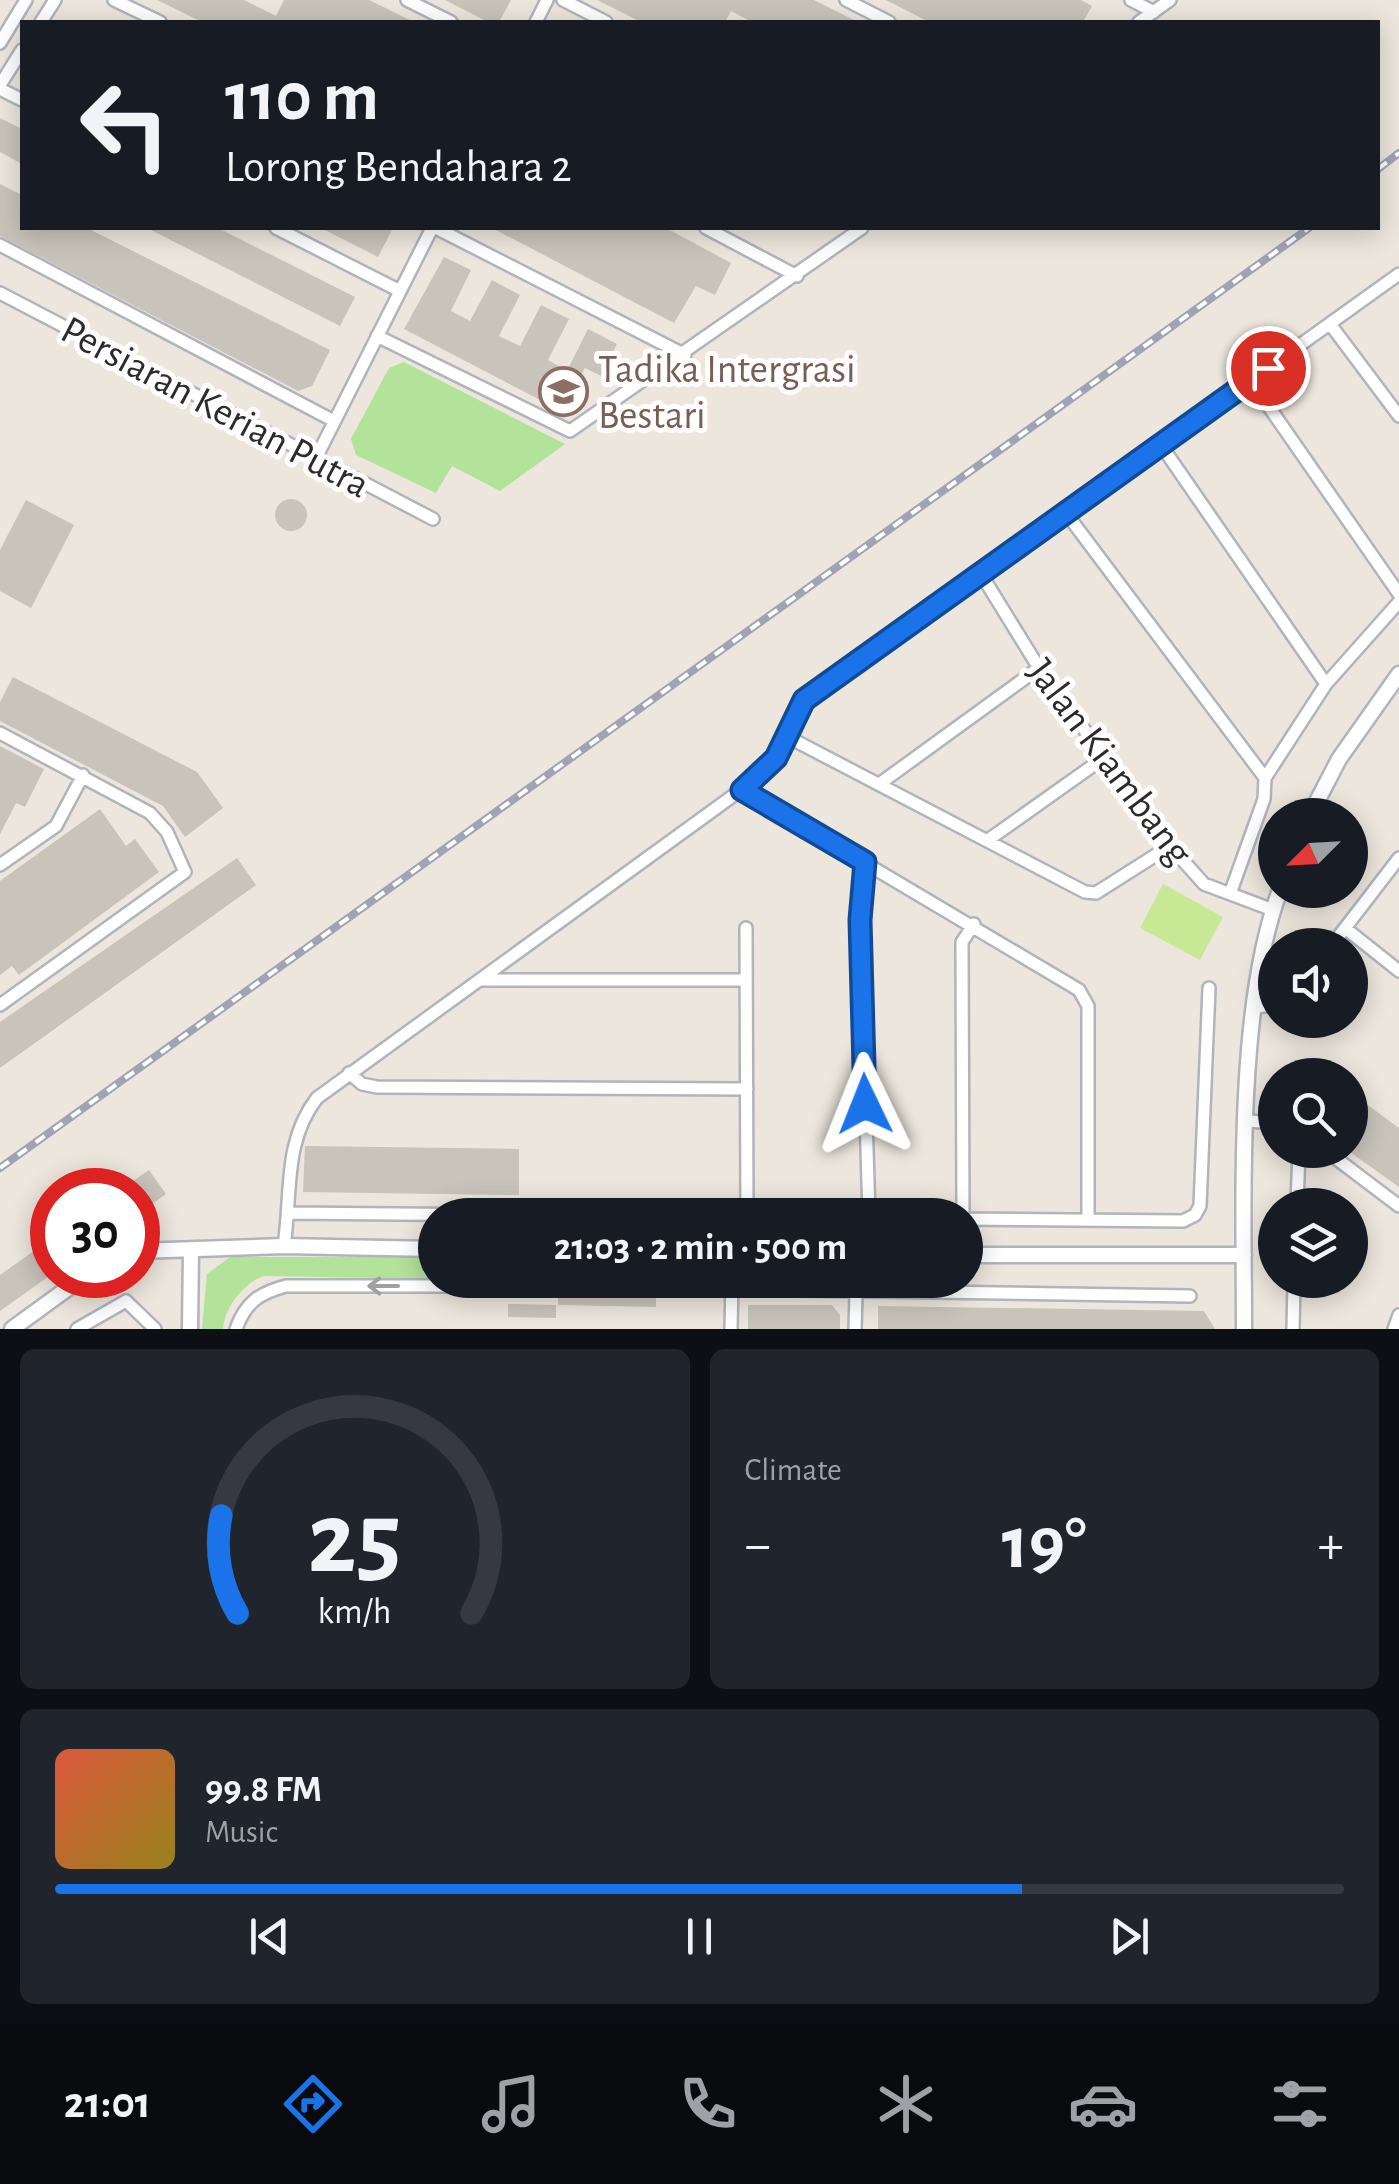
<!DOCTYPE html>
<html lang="en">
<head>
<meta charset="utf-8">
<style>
  :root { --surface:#171b24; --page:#20242c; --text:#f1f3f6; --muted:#9ea1a6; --line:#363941; --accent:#1a73e8 }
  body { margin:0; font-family:"Alegreya Sans",sans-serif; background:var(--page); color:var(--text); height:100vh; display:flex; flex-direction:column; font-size:38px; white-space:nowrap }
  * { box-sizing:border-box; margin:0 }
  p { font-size:32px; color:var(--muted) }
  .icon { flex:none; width:55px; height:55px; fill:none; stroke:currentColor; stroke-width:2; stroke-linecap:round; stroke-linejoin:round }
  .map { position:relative; height:1329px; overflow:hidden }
  .drawer { display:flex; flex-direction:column; gap:20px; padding:20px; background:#0d0f14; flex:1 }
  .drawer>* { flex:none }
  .banner { position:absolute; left:20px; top:20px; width:1360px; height:210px; border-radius:0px; box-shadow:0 5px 25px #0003; background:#171b24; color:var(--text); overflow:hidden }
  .needle { width:65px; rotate:246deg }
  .buttons { position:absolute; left:1258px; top:798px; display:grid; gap:20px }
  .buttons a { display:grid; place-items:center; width:110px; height:110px; border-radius:50%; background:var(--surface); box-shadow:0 5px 25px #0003; font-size:50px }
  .speed { position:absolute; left:30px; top:1168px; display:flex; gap:20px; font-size:50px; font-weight:700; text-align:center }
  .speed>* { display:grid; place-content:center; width:130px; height:130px; border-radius:50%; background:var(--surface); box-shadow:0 5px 25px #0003; line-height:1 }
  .speed .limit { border:15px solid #d22; background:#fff; color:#111 }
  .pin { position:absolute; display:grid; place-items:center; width:85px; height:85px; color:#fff; margin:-42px; border:5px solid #fff; border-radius:50%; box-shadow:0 2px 10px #0007 }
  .me { position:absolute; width:110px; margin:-55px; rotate:358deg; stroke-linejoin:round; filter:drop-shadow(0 0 8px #0008) }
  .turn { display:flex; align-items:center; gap:35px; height:210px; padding:0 40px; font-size:45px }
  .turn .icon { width:130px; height:130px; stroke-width:2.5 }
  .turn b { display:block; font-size:70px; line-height:85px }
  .big { font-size:75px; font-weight:600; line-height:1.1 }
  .drawer .widget { flex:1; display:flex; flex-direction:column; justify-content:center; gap:15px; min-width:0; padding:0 35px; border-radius:15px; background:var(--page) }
  .drawer .dial { align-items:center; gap:0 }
  .dial svg { height:260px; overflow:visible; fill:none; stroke:var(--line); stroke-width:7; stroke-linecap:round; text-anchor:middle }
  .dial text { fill:var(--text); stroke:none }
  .song { display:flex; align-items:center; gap:30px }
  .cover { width:120px; height:120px; border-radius:15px; background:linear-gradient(135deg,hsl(10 70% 55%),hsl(50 70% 35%)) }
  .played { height:10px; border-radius:5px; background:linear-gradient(90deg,var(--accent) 75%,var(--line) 75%) }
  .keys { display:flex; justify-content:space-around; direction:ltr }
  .heat { display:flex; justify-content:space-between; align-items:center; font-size:55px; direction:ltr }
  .drawer .tiles { flex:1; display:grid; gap:20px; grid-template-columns:1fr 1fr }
  .widget:last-child { grid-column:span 2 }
  .trip { position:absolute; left:418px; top:1198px; width:565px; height:100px; border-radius:50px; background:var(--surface); box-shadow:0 5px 25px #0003; font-weight:600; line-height:100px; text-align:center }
  .menu { display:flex; height:160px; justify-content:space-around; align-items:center; background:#090b0e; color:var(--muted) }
  .menu .icon { width:70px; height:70px }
  .menu .on { color:var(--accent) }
  .menu b { font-size:45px; color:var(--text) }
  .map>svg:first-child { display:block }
  .green { fill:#b3e29a }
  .pitch { fill:#c7e996 }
  .building { fill:#c8c4bb }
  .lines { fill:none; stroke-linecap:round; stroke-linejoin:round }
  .minor-casing { stroke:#b1b4be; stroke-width:16 }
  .tertiary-casing { stroke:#b1b4be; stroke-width:19 }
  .minor { stroke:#fff; stroke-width:11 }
  .tertiary { stroke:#fff; stroke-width:14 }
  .rail-casing { stroke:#a0a3b5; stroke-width:8 }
  .rail { stroke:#fff; stroke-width:4; stroke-dasharray:11; stroke-linecap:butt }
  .oneway { stroke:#a0a0a0 }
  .route-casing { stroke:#114b97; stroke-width:25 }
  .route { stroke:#1a73e8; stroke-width:18 }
  .labels { text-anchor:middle; stroke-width:10; stroke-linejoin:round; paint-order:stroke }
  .education-label { font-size:40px; fill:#785e54; stroke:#fff; text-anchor:start }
  .street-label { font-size:40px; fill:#2b2b2b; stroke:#fff }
</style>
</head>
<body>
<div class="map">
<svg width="1399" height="1329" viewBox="0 0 1399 1329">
  <rect width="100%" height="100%" fill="#ece6dd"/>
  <path class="green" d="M404 362 565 444 500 491 452 466 436 493 356 455 351 439 389 368Z
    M230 1257H435V1279L264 1276C243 1283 225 1308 223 1329H202L207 1274Z"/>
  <path class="pitch" d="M1163 884 1223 917 1200 960 1140 928Z"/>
  <path class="building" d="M157 0H244L276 16 284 0H369L414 22H202Z
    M445 0H511L499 22H488Z
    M597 0H814L858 22H752L731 11 725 22H641Z
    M886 0H1081L1092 6 1083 22H929Z
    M0 118 22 129V164L0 152Z
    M0 184 22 195V228H87L330 350 312 386 298 391 0 236Z
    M147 228H218L355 297 340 326Z
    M321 228H393L378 257Z
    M492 228H666L731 263 715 295 696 286 674 323Z
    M444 257 471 270 451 311 470 321 492 280 520 295 499 336 520 346 541 305 569 319 548 360 567 371 588 329 617 344 601 376 585 368 561 411 404 329Z
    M275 515a16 16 0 1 1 32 0a16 16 0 1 1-32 0Z
    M26 500 74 525 31 608 0 591V550Z
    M13 677 197 772 223 808 185 837 163 806 0 721V702Z
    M0 746 44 769 25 807 16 803 0 834Z
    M100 809 126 846 135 839 159 872 19 975 12 966 0 975V881Z
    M237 858 256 885 0 1068V1022Z
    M1350 1092 1399 1128V1187L1350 1152Z
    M305 1146 519 1149V1195L303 1192Z
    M149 1170 166 1194 138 1214V1190H120Z
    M52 1238V1274L0 1311V1275Z
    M558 1280H656V1307L558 1305Z
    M508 1304 556 1305V1318L508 1317Z
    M748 1305H832L840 1315V1329H748Z
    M878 1306 1204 1311 1215 1329H878Z"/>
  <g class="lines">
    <defs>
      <path id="minor" d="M114 0 160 22
        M407 0 451 22
        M563 0 606 22
        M846 0 889 22
        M1131 0 1154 12
        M41 22 55 0
        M536 22 547 0
        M1139 22 1170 0
        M0 43 26 0
        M0 85 22 50
        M0 89 22 100
        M276 228 400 291
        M436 228 685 355
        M706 228 797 276
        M0 245 334 421
        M0 293 433 519
        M1330 324 1399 416
        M377 336 570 431 862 228
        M1251 381 1399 594
        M1161 445 1326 684
        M316 458 432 228
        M1066 513 1265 778
        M981 574 1039 668 1170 846 1204 884 1273 910
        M0 733 150 813 167 832 185 872 0 1005
        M786 736 1085 892 1096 893 1170 846
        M882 782 1039 668
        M742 790 1079 990 1088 1006V1220
        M988 840 1105 757
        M865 861 860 920 869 1215
        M0 865 56 826 83 775
        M1231 891 1264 799 1265 778 1326 684 1399 602
        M746 928 747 1215
        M1345 928 1399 971
        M1332 945 1399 858
        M480 980H746
        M1255 1007 1275 1005
        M349 1073 362 1084 377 1087 747 1089
        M1248 1121 1275 1123
        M1325 1150 1399 1206
        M1297 1205 1299 1150
        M289 1213 505 1215
        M963 1215 962 942 974 924
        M965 1219 1183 1221 1195 1215 1200 1206 1209 988
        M284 1246C292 1193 283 1142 317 1098L763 774 804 701 1399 274
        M732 1289 1190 1296
        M77 1329 126 1301 155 1329
        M236 1329C245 1303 259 1293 286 1286H468L478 1280
        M731 1329 732 1280
        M855 1329 856 1294
        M1293 1329 1294 1280
        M1394 1329 1399 1315"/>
      <path id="tertiary" d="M1310 815 1339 759 1399 674
        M138 1251 284 1246 435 1249
        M965 1255H1244
        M12 1329 86 1275
        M190 1329 191 1250
        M1244 1329C1244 1202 1236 1007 1280 890"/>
    </defs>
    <use href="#minor" class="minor-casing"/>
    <use href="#tertiary" class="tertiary-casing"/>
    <use href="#minor" class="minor"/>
    <use href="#tertiary" class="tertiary"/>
    <defs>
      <path id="rail" d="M1378 169 1399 153
        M0 1168 1309 228"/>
    </defs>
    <use href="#rail" class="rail-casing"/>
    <use href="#rail" class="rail"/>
  </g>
  <defs><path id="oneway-shaft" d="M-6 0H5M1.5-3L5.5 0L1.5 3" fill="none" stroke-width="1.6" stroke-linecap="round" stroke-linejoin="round" transform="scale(2.5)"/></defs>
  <use class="oneway" href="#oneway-shaft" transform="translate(383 1286) rotate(-180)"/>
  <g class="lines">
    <defs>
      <path id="route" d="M865 1104 860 920 865 862 742 790 776 758 804 700 1268 368"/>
    </defs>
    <use href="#route" class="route-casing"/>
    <use href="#route" class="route"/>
  </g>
  <defs>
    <symbol id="school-ring" viewBox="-11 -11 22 22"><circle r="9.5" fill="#fff" stroke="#8d6e63" stroke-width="1.5"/><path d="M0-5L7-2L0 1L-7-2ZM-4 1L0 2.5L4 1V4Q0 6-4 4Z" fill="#8d6e63"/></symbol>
  </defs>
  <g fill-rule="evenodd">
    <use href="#school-ring" x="536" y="364" width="55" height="55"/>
  </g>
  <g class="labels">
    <g class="education-label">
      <text x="598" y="382">Tadika Intergrasi<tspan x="598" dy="46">Bestari</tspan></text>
    </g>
    <g class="street-label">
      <text transform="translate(216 406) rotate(28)" y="14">Persiaran Kerian Putra</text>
      <text transform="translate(1111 761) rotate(53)" y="14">Jalan Kiambang</text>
    </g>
  </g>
</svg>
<div class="buttons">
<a><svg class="needle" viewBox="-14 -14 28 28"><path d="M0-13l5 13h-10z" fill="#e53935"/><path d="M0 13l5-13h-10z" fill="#9ea1a6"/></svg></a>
<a><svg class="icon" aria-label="sound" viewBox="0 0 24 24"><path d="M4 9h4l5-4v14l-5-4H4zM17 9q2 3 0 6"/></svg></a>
<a><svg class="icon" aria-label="search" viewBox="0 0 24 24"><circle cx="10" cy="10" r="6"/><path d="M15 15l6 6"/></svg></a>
<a><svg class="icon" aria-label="layers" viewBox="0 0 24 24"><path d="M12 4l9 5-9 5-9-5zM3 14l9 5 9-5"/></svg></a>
</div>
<div class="speed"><div class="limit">30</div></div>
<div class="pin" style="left:1268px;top:368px;background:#d93025"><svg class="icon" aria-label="arrive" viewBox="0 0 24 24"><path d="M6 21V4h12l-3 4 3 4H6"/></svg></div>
<svg class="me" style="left:865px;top:1104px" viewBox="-20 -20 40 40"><path d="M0-17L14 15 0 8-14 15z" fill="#1a73e8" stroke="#fff" stroke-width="4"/></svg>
<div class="trip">21:03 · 2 min · 500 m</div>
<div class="banner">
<div class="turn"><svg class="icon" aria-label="left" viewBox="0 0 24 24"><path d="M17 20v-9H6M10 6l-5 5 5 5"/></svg><div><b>110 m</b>Lorong Bendahara 2</div></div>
</div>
</div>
<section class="drawer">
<div class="tiles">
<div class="widget dial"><svg viewBox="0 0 100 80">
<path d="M14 69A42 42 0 1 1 86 69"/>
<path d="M14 69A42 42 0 0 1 9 39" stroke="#1a73e8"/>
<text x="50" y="56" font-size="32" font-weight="700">25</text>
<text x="50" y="72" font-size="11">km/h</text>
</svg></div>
<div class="widget"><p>Climate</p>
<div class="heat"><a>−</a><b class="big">19°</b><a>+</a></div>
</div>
<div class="widget">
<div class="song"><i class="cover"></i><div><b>99.8 FM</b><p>Music</p></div></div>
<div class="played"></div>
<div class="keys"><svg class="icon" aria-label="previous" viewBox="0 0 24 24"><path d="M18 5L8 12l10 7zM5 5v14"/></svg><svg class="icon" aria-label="pause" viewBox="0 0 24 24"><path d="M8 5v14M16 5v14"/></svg><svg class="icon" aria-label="next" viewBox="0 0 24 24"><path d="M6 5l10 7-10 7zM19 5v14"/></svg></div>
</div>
</div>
</section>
<nav class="menu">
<b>21:01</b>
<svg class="icon on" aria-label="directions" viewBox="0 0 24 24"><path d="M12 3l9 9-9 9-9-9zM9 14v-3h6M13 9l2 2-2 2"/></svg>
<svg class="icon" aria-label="music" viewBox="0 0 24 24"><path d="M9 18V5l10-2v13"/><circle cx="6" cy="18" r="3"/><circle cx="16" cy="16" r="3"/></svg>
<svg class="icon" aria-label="phone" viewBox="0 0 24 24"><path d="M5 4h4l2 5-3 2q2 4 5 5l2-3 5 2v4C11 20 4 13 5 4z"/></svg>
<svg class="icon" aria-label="climate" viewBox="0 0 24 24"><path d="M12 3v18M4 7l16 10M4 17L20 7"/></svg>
<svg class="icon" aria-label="car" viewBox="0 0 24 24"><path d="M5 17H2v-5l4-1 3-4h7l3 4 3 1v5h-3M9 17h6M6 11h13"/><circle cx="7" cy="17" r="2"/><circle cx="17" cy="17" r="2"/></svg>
<svg class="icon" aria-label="filters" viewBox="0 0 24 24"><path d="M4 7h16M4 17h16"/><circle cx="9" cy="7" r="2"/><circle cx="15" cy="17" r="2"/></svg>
</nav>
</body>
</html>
